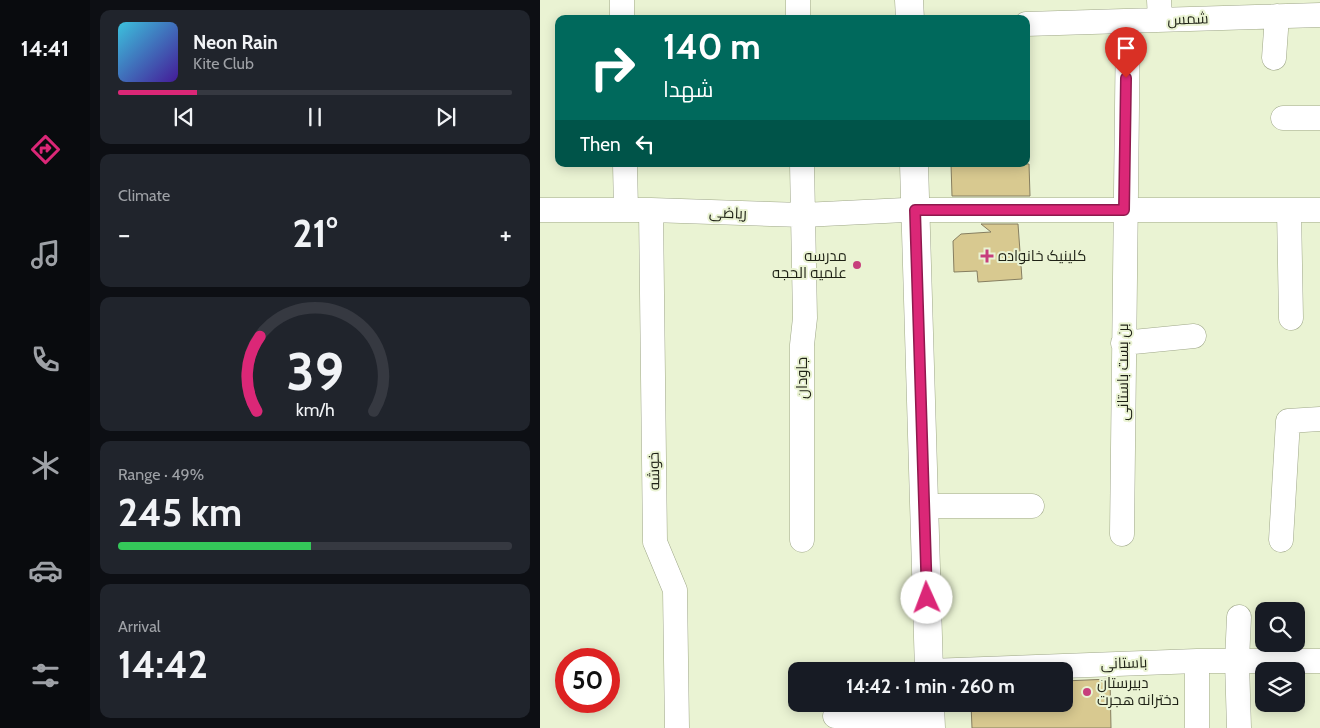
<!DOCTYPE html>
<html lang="en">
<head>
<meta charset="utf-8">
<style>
  :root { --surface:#171b24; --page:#20242c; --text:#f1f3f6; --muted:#9ea1a6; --line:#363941; --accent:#db2777 }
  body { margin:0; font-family:Cabin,Cairo,sans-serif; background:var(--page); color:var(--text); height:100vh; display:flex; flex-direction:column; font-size:19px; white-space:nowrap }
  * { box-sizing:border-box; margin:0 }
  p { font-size:16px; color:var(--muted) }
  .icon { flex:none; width:28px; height:28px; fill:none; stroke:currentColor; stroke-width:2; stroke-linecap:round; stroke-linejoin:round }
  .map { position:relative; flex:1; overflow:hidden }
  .side { display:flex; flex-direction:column; gap:10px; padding:10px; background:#0d0f14; width:450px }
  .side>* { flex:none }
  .banner { position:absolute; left:15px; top:15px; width:475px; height:152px; border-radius:10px; box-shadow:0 2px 12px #0003; background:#00695c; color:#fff; overflow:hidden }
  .buttons { position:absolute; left:715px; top:602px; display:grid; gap:10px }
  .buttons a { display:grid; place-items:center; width:50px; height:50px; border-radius:10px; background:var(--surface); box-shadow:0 2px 12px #0003; font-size:25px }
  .speed { position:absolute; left:15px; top:648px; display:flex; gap:10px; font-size:25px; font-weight:700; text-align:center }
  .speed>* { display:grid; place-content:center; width:65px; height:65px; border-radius:50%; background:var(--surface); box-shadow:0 2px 12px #0003; line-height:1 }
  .speed .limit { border:8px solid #d22; background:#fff; color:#111 }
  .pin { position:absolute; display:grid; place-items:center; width:42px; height:42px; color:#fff; margin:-51px -21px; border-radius:50% 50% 50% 0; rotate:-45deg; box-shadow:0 0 5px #0007 }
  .pin .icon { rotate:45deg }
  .me { position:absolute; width:55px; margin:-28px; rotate:358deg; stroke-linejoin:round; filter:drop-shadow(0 0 4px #0008) }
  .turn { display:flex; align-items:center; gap:18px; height:105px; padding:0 25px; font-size:22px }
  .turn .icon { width:65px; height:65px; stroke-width:2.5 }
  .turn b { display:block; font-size:35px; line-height:42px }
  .then { display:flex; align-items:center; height:48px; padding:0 25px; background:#0003; gap:10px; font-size:19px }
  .big { font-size:38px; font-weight:700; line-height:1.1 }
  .side .tile { flex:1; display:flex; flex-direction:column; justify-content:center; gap:8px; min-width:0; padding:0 18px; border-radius:10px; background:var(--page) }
  .side .dial { align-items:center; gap:0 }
  .dial svg { height:130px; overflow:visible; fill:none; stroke:var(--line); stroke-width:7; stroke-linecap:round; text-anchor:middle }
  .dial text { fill:var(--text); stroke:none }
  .song { display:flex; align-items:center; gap:15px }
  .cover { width:60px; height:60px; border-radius:8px; background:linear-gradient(135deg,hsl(190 70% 55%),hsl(260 70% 35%)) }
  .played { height:5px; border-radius:2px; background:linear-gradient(90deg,var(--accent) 20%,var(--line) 20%) }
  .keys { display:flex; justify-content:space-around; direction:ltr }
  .heat { display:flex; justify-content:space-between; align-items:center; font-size:28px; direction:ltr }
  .charge { height:8px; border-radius:4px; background:linear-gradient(90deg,#34c759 49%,var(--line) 0) }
  .trip { position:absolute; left:248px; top:662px; width:285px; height:50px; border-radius:10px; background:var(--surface); box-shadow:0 2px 12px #0003; font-weight:700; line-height:50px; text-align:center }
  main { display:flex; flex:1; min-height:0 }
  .menu { display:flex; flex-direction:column; width:90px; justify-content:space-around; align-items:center; background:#090b0e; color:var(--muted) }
  .menu .icon { width:35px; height:35px }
  .menu .on { color:var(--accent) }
  .menu b { font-size:22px; color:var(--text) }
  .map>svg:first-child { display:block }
  .building { fill:#d8c990; stroke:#867e60 }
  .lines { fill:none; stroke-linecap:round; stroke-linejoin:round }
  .minor-casing { stroke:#9fa789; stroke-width:25 }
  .major-casing { stroke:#9fa789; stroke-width:29 }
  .minor { stroke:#fff; stroke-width:24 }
  .major { stroke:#fff; stroke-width:28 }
  .route-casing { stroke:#8e194d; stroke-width:12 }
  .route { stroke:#db2777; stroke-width:9 }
  .poi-dot { fill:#c73f7c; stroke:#eaf3d3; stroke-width:2 }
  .labels { text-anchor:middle; stroke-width:4; stroke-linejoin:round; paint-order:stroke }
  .street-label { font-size:15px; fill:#1f2216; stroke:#eaf3d3 }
  .poi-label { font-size:15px; fill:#1f2216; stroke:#eaf3d3; text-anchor:start }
</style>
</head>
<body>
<main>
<nav class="menu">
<b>14:41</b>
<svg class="icon on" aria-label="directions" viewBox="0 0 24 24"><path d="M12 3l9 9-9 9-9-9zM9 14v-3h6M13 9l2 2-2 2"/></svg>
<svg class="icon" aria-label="music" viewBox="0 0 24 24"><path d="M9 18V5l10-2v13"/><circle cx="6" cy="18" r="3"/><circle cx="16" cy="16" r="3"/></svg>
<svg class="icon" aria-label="phone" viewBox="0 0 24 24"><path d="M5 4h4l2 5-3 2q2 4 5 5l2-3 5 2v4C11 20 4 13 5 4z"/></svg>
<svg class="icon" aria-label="climate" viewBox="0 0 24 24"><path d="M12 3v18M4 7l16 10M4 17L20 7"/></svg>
<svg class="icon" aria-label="car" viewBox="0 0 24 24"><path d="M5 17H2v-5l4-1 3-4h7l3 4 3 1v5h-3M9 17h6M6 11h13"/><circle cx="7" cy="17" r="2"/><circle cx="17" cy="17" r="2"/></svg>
<svg class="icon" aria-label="filters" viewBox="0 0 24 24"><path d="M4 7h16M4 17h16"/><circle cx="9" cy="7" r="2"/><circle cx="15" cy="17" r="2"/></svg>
</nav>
<section class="side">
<div class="tile">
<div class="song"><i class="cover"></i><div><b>Neon Rain</b><p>Kite Club</p></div></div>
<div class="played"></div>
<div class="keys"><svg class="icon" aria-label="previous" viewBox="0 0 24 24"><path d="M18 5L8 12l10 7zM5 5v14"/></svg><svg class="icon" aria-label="pause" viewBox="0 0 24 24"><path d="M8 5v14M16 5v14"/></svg><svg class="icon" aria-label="next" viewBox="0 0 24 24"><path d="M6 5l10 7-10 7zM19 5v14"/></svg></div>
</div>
<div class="tile"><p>Climate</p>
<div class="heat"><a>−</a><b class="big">21°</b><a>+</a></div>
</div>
<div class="tile dial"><svg viewBox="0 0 100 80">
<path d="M14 69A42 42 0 1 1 86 69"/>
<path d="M14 69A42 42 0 0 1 16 23" stroke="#db2777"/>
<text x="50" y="56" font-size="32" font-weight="700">39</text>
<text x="50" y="72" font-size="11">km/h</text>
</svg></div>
<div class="tile"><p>Range · 49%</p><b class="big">245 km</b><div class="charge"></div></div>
<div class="tile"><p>Arrival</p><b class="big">14:42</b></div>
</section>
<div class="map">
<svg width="780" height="728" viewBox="0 0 780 728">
  <rect width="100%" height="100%" fill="#eaf3d3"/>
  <path class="building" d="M411 164H489L490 196H412Z
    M441 224H478L482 279 438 282 437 271 414 272 413 241 421 234 451 232Z
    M570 679 571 728H432L431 704H524V681Z"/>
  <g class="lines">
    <defs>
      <path id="minor" d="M82 0V19
        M258 0V19
        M619 0 620 20
        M486 24 780 15
        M734 58 737 16
        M743 118H780
        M85 164 86 210
        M262 164 265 318 262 345V540
        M0 210H111L263 215 365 210H780
        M111 210 115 542 135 590 137 728
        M749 210 751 318
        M583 343 654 336
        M384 506H492
        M582 534 588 21
        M741 540 748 421 780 419
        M657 661V728
        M389 671 657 661H780
        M295 716 390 719
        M699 728 697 661 699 617"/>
      <path id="major" d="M369 0 370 19
        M374 164 389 671
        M390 704 391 728"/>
    </defs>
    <use href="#minor" class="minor-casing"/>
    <use href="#major" class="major-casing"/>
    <use href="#minor" class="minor"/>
    <use href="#major" class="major"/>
  </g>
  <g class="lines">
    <defs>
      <path id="route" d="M387 598 375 210H584L586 78"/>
    </defs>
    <use href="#route" class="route-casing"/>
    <use href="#route" class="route"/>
  </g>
  <g class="poi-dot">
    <path d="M444.5 248.5h5v5h5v5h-5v5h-5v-5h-5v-5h5z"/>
    <circle cx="317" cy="265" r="5"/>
    <circle cx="547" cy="692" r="5"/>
  </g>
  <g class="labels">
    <g class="street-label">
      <text transform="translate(648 19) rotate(-2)" y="5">شمس</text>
      <text transform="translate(188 213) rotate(2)" y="5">ریاضی</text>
      <text transform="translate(583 372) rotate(-90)" y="5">بن بست باستانی</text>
      <text transform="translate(262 378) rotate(-90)" y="5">جاودان</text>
      <text transform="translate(114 471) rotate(-91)" y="5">خوشه</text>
      <text transform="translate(584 663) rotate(-2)" y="5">باستانی</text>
    </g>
    <g class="poi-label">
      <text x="307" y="261" text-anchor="end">مدرسه<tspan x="307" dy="17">علمیه الحجه</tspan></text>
      <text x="458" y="261">کلینیک خانواده</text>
      <text x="557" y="688">دبیرستان<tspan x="557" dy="17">دخترانه هجرت</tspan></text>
    </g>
  </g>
</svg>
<div class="buttons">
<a><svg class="icon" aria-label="search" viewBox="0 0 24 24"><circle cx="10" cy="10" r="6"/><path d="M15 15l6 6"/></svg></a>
<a><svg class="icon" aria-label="layers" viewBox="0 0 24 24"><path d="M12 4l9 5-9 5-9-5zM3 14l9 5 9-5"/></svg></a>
</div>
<div class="speed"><div class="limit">50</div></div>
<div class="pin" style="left:586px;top:78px;background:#d93025"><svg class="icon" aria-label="arrive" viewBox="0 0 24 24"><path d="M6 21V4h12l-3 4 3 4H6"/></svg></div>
<svg class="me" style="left:387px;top:598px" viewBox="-20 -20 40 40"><circle r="19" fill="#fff"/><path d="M0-13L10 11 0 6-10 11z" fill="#db2777"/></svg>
<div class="trip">14:42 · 1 min · 260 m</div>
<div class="banner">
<div class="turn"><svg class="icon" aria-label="right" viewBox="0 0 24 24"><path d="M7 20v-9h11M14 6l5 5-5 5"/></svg><div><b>140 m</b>شهدا</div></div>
<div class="then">Then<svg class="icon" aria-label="left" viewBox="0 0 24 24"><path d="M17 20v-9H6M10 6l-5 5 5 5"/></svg></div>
</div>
</div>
</main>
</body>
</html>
